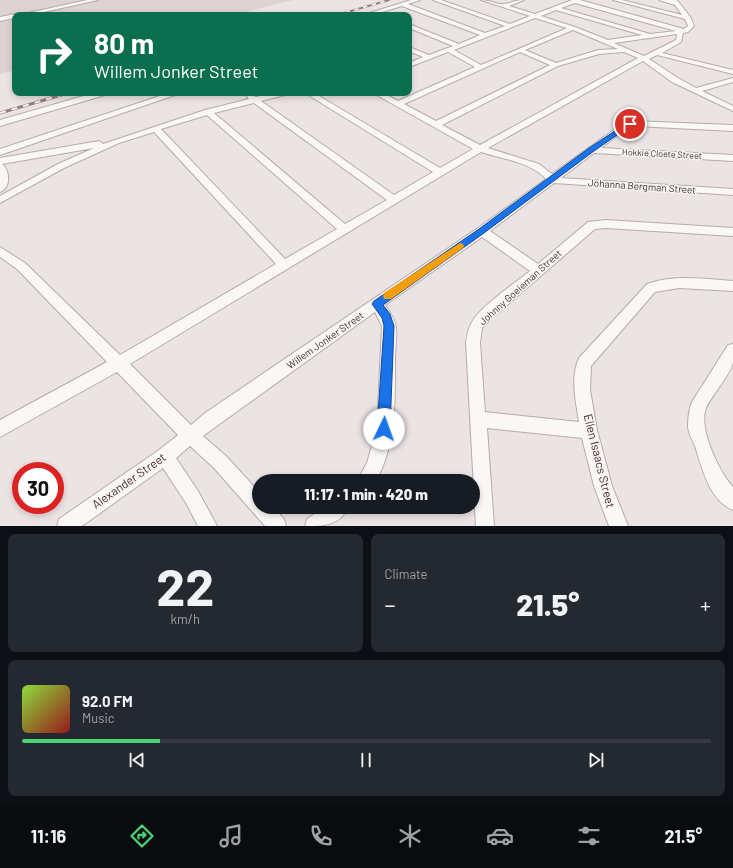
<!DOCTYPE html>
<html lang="en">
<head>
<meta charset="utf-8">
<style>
  :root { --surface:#171b24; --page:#242831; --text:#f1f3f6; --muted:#9ea1a6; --line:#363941; --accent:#49d175 }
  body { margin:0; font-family:Barlow,sans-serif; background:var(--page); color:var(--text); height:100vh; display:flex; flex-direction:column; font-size:15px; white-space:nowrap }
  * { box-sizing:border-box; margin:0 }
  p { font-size:13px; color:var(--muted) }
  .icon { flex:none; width:22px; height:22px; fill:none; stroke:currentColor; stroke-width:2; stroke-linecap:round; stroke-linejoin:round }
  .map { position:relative; height:526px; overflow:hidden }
  .drawer { display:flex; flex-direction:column; gap:8px; padding:8px; background:#0d0f14; flex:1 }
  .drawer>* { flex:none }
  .banner { position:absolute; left:12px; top:12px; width:400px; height:84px; border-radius:8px; box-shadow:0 2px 6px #0003; background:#0b6e4f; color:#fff; overflow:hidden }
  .speed { position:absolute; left:12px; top:462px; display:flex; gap:8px; font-size:20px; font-weight:700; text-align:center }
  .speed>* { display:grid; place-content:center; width:52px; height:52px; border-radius:50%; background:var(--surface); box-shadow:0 2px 6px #0003; line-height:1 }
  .speed .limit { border:6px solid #d22; background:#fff; color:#111 }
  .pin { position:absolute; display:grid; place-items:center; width:34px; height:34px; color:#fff; margin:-17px; border:2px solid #fff; border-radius:50%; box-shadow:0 1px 4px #0007 }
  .me { position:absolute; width:44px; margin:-22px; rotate:3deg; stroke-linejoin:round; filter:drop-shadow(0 0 3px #0008) }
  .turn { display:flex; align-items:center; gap:14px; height:84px; padding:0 16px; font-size:18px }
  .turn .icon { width:52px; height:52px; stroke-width:2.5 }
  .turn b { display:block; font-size:28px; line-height:34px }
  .big { font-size:30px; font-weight:800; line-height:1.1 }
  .drawer .tile { flex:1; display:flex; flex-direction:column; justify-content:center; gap:6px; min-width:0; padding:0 14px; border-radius:8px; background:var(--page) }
  .drawer .dial { align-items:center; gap:0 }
  .dial b { font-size:52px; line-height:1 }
  .song { display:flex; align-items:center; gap:12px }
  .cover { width:48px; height:48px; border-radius:6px; background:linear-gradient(135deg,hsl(90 70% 55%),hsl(0 70% 35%)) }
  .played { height:4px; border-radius:2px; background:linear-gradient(90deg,var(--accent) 20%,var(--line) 20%) }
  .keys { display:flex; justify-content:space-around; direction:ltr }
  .heat { display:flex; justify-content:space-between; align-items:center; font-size:22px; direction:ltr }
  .drawer .tiles { flex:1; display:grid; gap:8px; grid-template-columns:1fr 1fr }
  .tile:last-child { grid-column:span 2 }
  .trip { position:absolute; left:252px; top:474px; width:228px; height:40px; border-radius:20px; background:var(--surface); box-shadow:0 2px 6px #0003; font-weight:800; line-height:40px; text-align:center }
  .tabs { display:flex; height:64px; justify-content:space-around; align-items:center; background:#090b0e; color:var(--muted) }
  .tabs .icon { width:28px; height:28px }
  .tabs .selected { color:var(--accent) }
  .tabs b { font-size:18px; color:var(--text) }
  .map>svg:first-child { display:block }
  .built { fill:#ded3d2 }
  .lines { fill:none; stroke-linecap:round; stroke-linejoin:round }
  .minor-casing { stroke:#b7aaa9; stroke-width:2 }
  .minor { fill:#faf7f7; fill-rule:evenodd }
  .rail-far1-casing { stroke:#967f7d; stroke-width:2 }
  .rail-casing { stroke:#967f7d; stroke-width:3 }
  .rail-far1 { stroke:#f9f4f4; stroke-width:1.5; stroke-dasharray:4.5; stroke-linecap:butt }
  .rail { stroke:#f9f4f4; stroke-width:2; stroke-dasharray:6; stroke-linecap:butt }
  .route { fill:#1a73e8; stroke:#114b97 }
  .slow { fill:#f59e0b }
  .labels { text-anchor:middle; stroke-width:3; stroke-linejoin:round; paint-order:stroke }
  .far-street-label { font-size:9px; fill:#452e2b; stroke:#f9f4f4 }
  .street-label { font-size:10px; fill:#452e2b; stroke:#f9f4f4 }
  .near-street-label { font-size:12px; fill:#452e2b; stroke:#f9f4f4 }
</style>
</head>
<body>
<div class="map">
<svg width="733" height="526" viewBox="0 0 733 526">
  <rect width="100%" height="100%" fill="#ece4e4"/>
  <path class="built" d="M0 0H293L233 15H15V70L0 74Z"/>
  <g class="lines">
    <defs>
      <path id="minor" d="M87 0H98L30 15H19Z
        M411 0H420L408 4 485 33 505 26 433 0H441L510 24 530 16 481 0C489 0 498 5 504 4 511 3 516 0 524 0L509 6 535 14 572 0H580L684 29 688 26 685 19 613 0H622L682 15 675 5 659 0H677L691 18 694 26 688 32 683 33 681 42 662 53 733 70V74L657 55 649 59 678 78 696 88 733 78V82L702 91 733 106V111L672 82 643 61 488 148 539 164 552 174 622 124 632 121 733 125V131L635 126 628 128 601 148 733 155V161L594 153 561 178 733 189V195L554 183 490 231 538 264 588 222 606 220 733 228V236L606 228 595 229 491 319 482 328 480 343 485 412 579 422C576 402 570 377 579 358L647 284C675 274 704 279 733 281V291L679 288 655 292 591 366 590 390 597 430 612 486 628 526H609L594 486 582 438 487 428 494 526H476L466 343C467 335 468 329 472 322 480 307 515 283 530 271L482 237 385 305C390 312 395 319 396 327 397 338 395 350 395 361 395 401 396 445 376 481H357L367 463 371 449 378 407 382 326 375 312 203 436 226 456 259 492V507H273L284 519 286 526H265L214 468 190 446 176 458 198 491 217 526H198L186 503 163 468 82 526H57L59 519 159 450 178 435 117 372 0 437V420L107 362 17 269 0 257V247L25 263 120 355 276 264 154 132 119 143 64 168 0 203V196L58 164 94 148 2 164C10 169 11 189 0 192V158L99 141 103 144 205 110 249 99 247 97 248 95H251L256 97 273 93H286L285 95 261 101 394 195 433 172 305 93H314L440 168 473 149 373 93H383L398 101 475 67 448 52 409 67V63L423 57 409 51V47L429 55 453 46 409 28V24L459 44 480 35 402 6 372 15H363ZM575 3 676 31 650 34 561 8ZM556 10 642 35 608 40 575 27 541 16ZM535 18 567 28 481 65 454 50ZM573 30 618 49 598 50 556 63 525 50ZM677 34 676 40 644 56 614 43ZM520 52 550 65 436 121 404 104ZM624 52 638 58 480 145 442 125 558 66 599 54ZM254 103 387 200 345 224 214 113ZM207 115 337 229 285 259 161 129ZM481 152C502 159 531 162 546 179L478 228 205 413 191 425 130 364Z
        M15 14 17 15H15V18L0 21V17Z
        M94 93H106L105 95 0 126V120Z
        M169 93H181L0 155V149Z
        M733 344C733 349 733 357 733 362 731 374 712 395 706 408 698 428 719 472 733 487V510C709 500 702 468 695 446 692 440 688 432 688 426 688 418 689 409 692 402L728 345Z
        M324 507H348C340 526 323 526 305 526L307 519Z"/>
    </defs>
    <use href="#minor" class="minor-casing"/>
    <use href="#minor" class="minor"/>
    <defs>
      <path id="rail-far1" d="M337 15 389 0"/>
      <path id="rail" d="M0 113 68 93"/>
    </defs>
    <use href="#rail-far1" class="rail-far1-casing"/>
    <use href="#rail" class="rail-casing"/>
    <use href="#rail-far1" class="rail-far1"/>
    <use href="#rail" class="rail"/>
  </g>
  <path class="route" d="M627 123 633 124 594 151 484 233 383 305 390 314 394 326 390 429 388 433 384 435 379 433 377 429 384 326 382 318 372 304 374 301 479 229 589 148Z"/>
  <path class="slow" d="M460 243 463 244 464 246 463 248 391 299H384L383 296 384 293Z"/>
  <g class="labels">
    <g class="far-street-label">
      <text transform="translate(662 154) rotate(3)" y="3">Hokkie Cloete Street</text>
    </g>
    <g class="street-label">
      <text transform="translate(642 186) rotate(4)" y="4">Johanna Bergman Street</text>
      <text transform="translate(520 287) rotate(-42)" y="4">Johnny Goeieman Street</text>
      <text transform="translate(325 340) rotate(-35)" y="4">Willem Jonker Street</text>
    </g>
    <g class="near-street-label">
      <text transform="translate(599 461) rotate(76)" y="4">Ellen Isaacs Street</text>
      <text transform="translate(129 481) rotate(-35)" y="4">Alexander Street</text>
    </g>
  </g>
</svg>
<div class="speed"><div class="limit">30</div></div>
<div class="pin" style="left:630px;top:124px;background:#d93025"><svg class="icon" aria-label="arrive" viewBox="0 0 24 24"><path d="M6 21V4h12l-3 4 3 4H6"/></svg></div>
<svg class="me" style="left:384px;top:429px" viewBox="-20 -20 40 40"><circle r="19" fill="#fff"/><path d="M0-13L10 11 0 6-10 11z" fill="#1a73e8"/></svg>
<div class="trip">11:17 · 1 min · 420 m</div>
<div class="banner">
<div class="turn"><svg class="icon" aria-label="right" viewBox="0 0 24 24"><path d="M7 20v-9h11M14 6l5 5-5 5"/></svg><div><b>80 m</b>Willem Jonker Street</div></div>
</div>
</div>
<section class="drawer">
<div class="tiles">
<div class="tile dial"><b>22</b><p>km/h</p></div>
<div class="tile"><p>Climate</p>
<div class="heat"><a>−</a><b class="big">21.5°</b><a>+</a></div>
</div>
<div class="tile">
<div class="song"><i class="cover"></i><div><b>92.0 FM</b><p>Music</p></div></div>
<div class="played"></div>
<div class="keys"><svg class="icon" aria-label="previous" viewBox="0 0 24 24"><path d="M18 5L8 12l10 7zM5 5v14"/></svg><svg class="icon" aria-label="pause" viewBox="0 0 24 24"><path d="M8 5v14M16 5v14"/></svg><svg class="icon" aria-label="next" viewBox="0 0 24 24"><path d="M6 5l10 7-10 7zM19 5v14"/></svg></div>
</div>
</div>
</section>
<nav class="tabs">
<b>11:16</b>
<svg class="icon selected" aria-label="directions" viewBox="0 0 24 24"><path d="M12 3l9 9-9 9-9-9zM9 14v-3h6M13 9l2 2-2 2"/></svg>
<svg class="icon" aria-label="music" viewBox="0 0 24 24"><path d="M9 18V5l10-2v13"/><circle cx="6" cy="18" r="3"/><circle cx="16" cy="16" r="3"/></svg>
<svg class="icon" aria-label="phone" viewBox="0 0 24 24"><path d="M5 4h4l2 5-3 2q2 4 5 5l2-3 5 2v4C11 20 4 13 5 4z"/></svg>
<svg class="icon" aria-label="climate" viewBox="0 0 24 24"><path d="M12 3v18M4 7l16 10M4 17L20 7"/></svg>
<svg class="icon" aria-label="car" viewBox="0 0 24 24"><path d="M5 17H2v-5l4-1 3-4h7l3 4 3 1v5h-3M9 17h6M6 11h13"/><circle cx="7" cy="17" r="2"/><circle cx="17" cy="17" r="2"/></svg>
<svg class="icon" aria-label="filters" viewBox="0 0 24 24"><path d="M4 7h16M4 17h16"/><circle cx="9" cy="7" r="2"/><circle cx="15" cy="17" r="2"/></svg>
<b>21.5°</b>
</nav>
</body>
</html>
